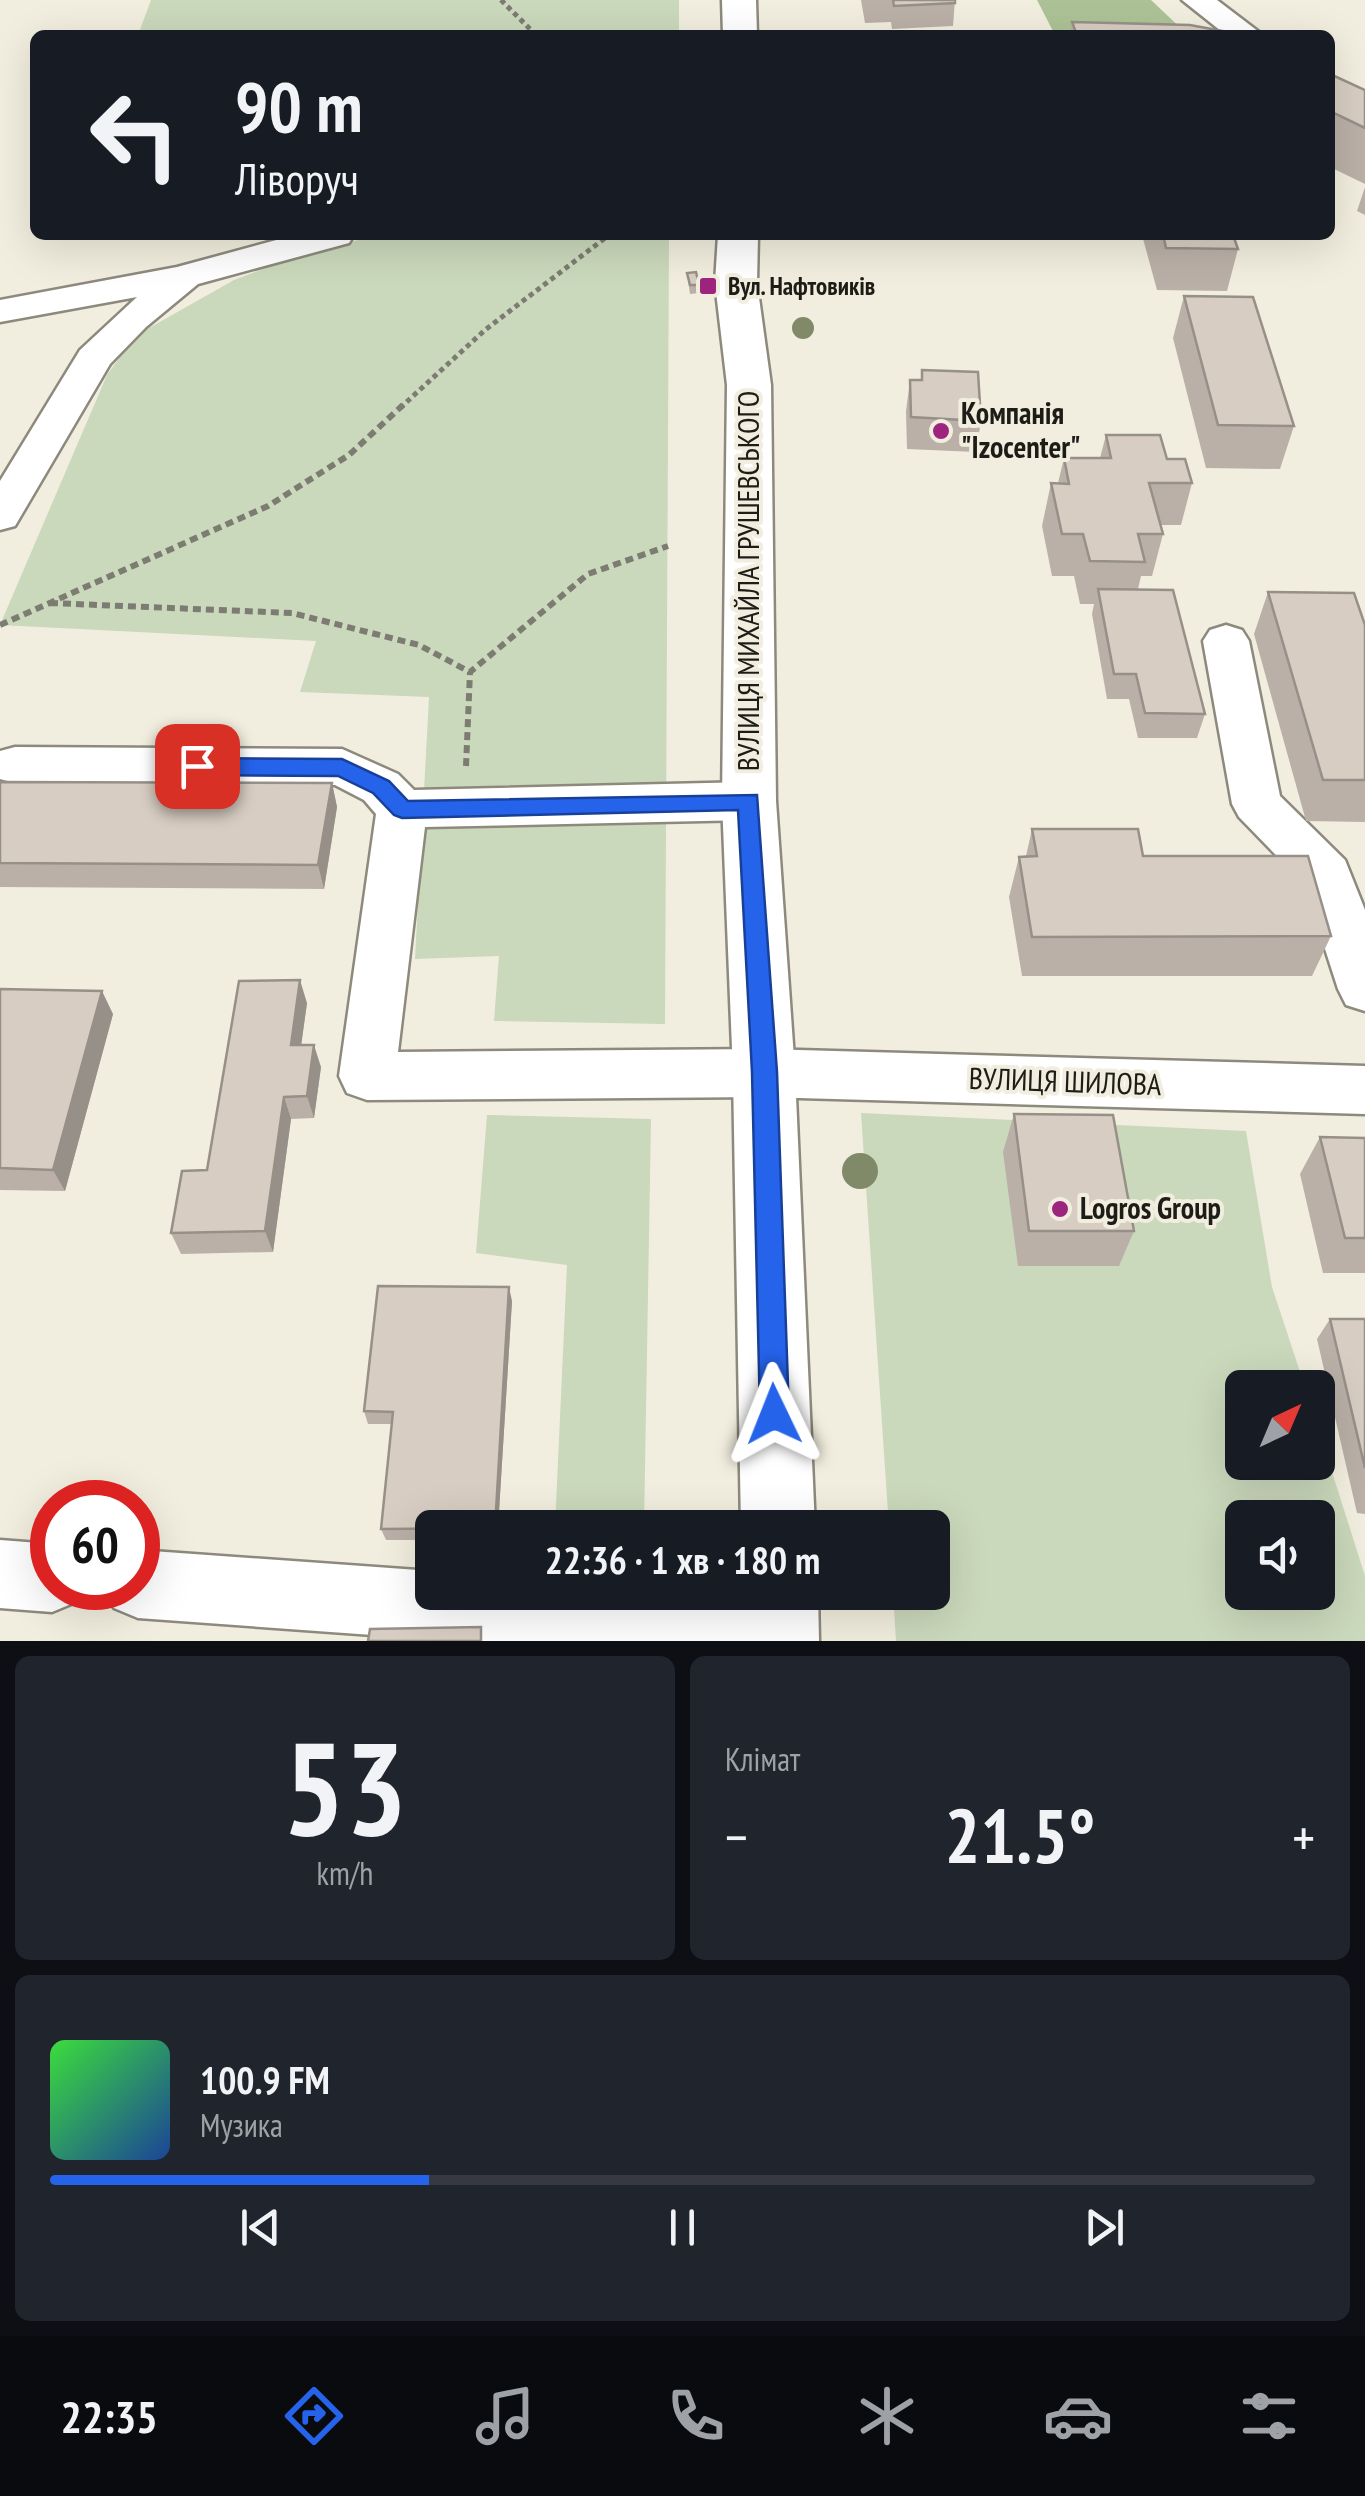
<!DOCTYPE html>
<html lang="uk">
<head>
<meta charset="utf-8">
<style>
  :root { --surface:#171b24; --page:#20242c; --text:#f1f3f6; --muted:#9ea1a6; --line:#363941; --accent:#2563eb }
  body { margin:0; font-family:"PT Sans Narrow",sans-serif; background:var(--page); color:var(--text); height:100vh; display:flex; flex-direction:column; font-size:38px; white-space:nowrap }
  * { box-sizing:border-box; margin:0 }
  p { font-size:32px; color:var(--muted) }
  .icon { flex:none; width:55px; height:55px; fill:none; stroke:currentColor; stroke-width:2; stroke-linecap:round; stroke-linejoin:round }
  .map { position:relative; height:1641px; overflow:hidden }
  .panel { display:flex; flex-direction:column; gap:15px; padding:15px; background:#0d0f14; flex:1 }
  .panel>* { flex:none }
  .hud { position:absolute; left:30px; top:30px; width:1305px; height:210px; border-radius:15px; box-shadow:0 10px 40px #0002; background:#171b24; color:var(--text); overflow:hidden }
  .needle { width:65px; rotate:44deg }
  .controls { position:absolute; left:1225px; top:1370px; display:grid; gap:20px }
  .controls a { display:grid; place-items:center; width:110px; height:110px; border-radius:15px; background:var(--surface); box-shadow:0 10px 40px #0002; font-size:50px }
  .speed { position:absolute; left:30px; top:1480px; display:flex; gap:20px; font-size:50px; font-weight:700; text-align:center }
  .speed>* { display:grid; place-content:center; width:130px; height:130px; border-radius:50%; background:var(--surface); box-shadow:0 10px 40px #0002; line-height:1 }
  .speed .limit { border:15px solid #d22; background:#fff; color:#111 }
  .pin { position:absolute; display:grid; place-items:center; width:85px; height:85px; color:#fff; margin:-42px; border-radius:20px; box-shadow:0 5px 15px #0006 }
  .me { position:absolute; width:110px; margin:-55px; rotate:358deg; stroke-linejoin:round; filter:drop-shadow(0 0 8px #0008) }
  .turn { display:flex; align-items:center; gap:35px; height:210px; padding:0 40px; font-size:45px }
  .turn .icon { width:130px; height:130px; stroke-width:2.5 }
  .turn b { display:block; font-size:70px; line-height:85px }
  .big { font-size:75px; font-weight:700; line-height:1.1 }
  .panel .widget { flex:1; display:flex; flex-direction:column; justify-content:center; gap:15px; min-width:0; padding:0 35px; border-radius:15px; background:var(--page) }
  .panel .dial { align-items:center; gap:0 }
  .dial b { font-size:130px; line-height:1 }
  .song { display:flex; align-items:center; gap:30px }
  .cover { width:120px; height:120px; border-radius:15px; background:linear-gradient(135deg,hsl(120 70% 55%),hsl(220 70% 35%)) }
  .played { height:10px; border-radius:5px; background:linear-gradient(90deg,var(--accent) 30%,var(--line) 30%) }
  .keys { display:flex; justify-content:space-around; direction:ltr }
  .heat { display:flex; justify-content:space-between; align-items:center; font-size:55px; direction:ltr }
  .panel .tiles { flex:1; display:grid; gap:15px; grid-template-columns:1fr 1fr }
  .widget:last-child { grid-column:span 2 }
  .trip { position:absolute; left:415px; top:1510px; width:535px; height:100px; border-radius:15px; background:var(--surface); box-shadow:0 10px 40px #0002; font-weight:700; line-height:100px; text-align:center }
  .menu { display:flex; height:160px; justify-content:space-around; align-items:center; background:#090b0e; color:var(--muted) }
  .menu .icon { width:70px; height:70px }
  .menu .on { color:var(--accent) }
  .menu b { font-size:45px; color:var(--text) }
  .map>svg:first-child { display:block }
  .green { fill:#cad8bb; fill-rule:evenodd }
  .forest { fill:#acc296 }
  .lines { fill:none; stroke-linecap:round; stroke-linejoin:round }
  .minor-casing { stroke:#8d8a7d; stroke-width:5 }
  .major-casing { stroke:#8d8a7d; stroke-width:5 }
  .path-far1 { stroke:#7d7c72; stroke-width:5; stroke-dasharray:5 4; stroke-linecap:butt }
  .path { stroke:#7d7c72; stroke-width:6; stroke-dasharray:8 5; stroke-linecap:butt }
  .minor { fill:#fff; fill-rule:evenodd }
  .major { fill:#fff; fill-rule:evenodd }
  .tree { fill:#818a68 }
  .wall { fill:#bab0a7 }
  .shaded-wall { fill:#979088 }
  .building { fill:#d8cdc2; stroke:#979088; stroke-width:2.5 }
  .route { fill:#2563eb; stroke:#184099; stroke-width:2.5 }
  .poi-dot { fill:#9e257d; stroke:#f1eedf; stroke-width:4 }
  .labels { text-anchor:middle; stroke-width:8; stroke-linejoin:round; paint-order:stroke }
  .far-poi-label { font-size:25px; font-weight:bold; fill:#1d1c17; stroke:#f1eedf; text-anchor:start }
  .poi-label { font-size:30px; font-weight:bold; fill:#1d1c17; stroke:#f1eedf; text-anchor:start }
  .street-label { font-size:30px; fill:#1d1c17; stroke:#f1eedf }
</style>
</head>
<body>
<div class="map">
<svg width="1365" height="1641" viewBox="0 0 1365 1641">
  <rect width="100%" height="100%" fill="#f1eedf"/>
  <path class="green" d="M151 0H679V35H138Z
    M376 235H669L665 1024 494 1021 499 956 415 959 429 697 300 692 316 641 0 625 107 375 135 336 234 280 290 259Z
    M861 1113 1246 1131 1272 1287 1305 1387 1242 1388V1462H1318V1428L1365 1576V1641H896L893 1593 932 1592V1528L889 1527ZM1242 1518H1318V1592H1242Z
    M487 1115 651 1119 644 1527H555L567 1265 476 1253Z"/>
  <path class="forest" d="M1037 0H1151L1188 35H1055Z"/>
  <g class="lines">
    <defs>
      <path id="minor" d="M1182 0H1217L1263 35H1226Z
        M295 235H354L349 243 198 284 146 327 110 364 15 526 0 530V481L80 350 137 297 0 322V300L177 267Z
        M1226 625 1242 630 1249 641 1280 796 1345 860 1365 910V1011L1346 1005 1338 989 1304 884 1239 817 1232 804 1203 641 1210 630Z
        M15 747 342 749 398 774 414 790 749 782 767 788 774 801 767 814 749 820 425 827 398 1052 764 1049 1365 1066V1114L764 1097 367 1100 347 1093 339 1076 376 814 364 800 335 785 15 783 0 779V751Z
        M0 1540 52 1544V1588H82L76 1602 52 1612 0 1608Z
        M138 1550 432 1571V1592L781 1595 805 1606 816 1630 811 1641H456L138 1618 114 1608 105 1588H138Z"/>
      <path id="major" d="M722 0H756L757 35H723Z
        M718 235H758L757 283 771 385 776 801 795 1073 815 1528H741L733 1073 722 801 727 385 715 283Z
        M742 1592H818L819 1641H743Z"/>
    </defs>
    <use href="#minor" class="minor-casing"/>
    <use href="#major" class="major-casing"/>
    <path class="path-far1" d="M501 0 536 35
      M400 408 485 330 609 235"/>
    <path class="path" d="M50 603 292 613 419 645 470 672 588 574 668 546
      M0 625 268 506 349 455 403 405
      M466 766 470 672"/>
    <use href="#minor" class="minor"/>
    <use href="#major" class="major"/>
  </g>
  <g class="tree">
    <circle cx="803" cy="328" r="11"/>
    <circle cx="860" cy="1171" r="18"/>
  </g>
  <path class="wall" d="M861 0H955L953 26 892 29 891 22 865 23Z
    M1072 22 1244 35H1070Z
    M1330 74 1365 90V184L1330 167Z
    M1365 187V215L1357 211Z
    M1142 235H1233L1238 249 1227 291 1157 290Z
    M687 273 699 285V293L690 294Z
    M1184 296 1294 426 1280 469 1206 468 1173 338Z
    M922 370 981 421 976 452 907 449 906 411 910 380H921Z
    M1106 435 1167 459 1192 483 1181 525H1161L1163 534 1152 576H1141L1138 589 1205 714 1197 738H1138L1129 699H1107L1092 614 1094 604H1080L1074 576H1052L1042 526 1051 483H1058L1064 458H1100Z
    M1268 592 1365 625V822L1306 821 1254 634Z
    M0 782 332 783 337 807 324 889 0 887Z
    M1032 829 1143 856 1331 936 1312 976H1022L1009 897 1019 857 1026 856Z
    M0 989 113 1014 65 1191 0 1190Z
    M307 1003 301 1045 321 1067 314 1118 291 1119 273 1252 181 1254 171 1233Z
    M1014 1114 1134 1231 1119 1266H1018L1003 1152Z
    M1320 1137 1365 1138V1273H1323L1300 1174Z
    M512 1301 498 1528H432V1540H386L381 1529 391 1424H368L364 1411Z
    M1330 1319H1365V1514L1357 1513 1317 1339Z"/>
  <path class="shaded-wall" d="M332 783 337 807 324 889 318 865Z
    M300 980 307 1003 298 1068 291 1045Z
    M102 991 113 1014 65 1191 53 1170Z
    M314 1045 321 1067 314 1118 307 1096Z
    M284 1097 291 1119 273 1252 265 1231Z
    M509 1287 512 1301 498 1528H495Z"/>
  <path class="building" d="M893 0H955V3L894 6Z
    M1072 22 1190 25 1244 35H1077Z
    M1330 74 1365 90V128L1330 111Z
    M1163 235H1233L1238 249 1166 248Z
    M696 272 699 285H690L687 273Z
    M1184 296 1253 297 1294 426 1218 425Z
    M922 370 978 372 981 421 911 417 910 380H922Z
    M1106 435H1160L1167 459H1185L1192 483H1149L1163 534H1138L1145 562 1090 561 1083 534H1062L1051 483 1069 484 1064 458H1111Z
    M1098 589 1173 590 1205 714 1145 713 1136 674H1114Z
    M1268 592 1354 593 1365 625V780H1323Z
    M0 782 332 783 318 865 0 863Z
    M1032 829H1138L1143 856H1308L1331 936 1032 937 1019 857 1037 856Z
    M300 980 291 1045H314L307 1096 284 1097 265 1231 171 1233 182 1171 207 1170 239 981Z
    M0 989 102 991 53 1170 0 1168Z
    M1014 1114 1113 1115 1134 1231H1029Z
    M1320 1137 1365 1138V1238H1345Z
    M378 1286 509 1287 495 1528 381 1529 393 1412 364 1411Z
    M1330 1319H1365V1468Z
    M481 1627V1641H368L370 1629Z"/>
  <path class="route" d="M197 758 342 759 389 781 408 801 757 795 777 1072 789 1414 785 1424 774 1428 764 1424 760 1414 752 1072 738 810 402 818 394 815 373 793 338 776 197 775 186 766Z"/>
  <g class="poi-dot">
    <rect x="698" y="276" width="20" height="20" rx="5"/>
    <circle cx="941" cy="431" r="10"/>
    <circle cx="1060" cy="1209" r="10"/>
  </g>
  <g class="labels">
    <g class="far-poi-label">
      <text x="728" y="295">Вул. Нафтовиків</text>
    </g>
    <g class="poi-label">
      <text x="961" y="424">Компанія<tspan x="961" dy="34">"Izocenter"</tspan></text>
      <text x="1080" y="1219">Logros Group</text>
    </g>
    <g class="street-label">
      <text transform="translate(749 581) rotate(-90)" y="10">ВУЛИЦЯ МИХАЙЛА ГРУШЕВСЬКОГО</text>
      <text transform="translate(1065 1082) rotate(2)" y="10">ВУЛИЦЯ ШИЛОВА</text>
    </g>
  </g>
</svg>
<div class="controls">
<a><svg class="needle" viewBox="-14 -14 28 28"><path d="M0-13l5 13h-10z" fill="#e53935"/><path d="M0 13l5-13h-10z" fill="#9ea1a6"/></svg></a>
<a><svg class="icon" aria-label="sound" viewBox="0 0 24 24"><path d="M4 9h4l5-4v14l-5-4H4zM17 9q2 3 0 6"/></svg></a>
</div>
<div class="speed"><div class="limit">60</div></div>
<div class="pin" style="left:197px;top:766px;background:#d93025"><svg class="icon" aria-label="arrive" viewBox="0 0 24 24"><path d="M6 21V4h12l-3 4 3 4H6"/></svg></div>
<svg class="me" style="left:774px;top:1414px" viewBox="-20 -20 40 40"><path d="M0-17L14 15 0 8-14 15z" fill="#2563eb" stroke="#fff" stroke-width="4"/></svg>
<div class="trip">22:36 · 1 хв · 180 m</div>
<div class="hud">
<div class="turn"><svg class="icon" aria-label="left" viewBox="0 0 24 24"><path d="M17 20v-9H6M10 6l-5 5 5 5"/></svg><div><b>90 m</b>Ліворуч</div></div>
</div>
</div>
<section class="panel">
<div class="tiles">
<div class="widget dial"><b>53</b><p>km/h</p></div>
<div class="widget"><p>Клімат</p>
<div class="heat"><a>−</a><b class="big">21.5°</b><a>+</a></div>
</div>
<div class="widget">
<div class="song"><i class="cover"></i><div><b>100.9 FM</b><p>Музика</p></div></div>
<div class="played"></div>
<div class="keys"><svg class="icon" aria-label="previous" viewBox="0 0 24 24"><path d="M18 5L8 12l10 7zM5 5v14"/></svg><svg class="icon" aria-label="pause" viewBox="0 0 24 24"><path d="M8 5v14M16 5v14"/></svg><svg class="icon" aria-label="next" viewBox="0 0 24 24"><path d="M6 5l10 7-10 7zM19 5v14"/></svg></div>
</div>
</div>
</section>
<nav class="menu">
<b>22:35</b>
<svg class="icon on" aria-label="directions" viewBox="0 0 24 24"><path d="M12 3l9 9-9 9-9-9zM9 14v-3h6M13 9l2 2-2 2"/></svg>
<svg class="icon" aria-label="music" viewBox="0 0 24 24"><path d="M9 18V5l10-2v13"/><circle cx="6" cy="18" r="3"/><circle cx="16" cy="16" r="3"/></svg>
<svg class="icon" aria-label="phone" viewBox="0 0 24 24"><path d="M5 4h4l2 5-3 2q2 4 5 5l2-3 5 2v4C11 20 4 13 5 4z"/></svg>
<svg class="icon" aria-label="climate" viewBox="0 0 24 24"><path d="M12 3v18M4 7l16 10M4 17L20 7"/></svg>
<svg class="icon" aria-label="car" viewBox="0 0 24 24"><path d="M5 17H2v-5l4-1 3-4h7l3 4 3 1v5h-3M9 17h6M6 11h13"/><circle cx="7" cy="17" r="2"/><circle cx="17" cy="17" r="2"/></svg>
<svg class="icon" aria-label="filters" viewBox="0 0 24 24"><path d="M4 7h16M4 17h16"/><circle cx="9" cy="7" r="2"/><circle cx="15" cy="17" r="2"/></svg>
</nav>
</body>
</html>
